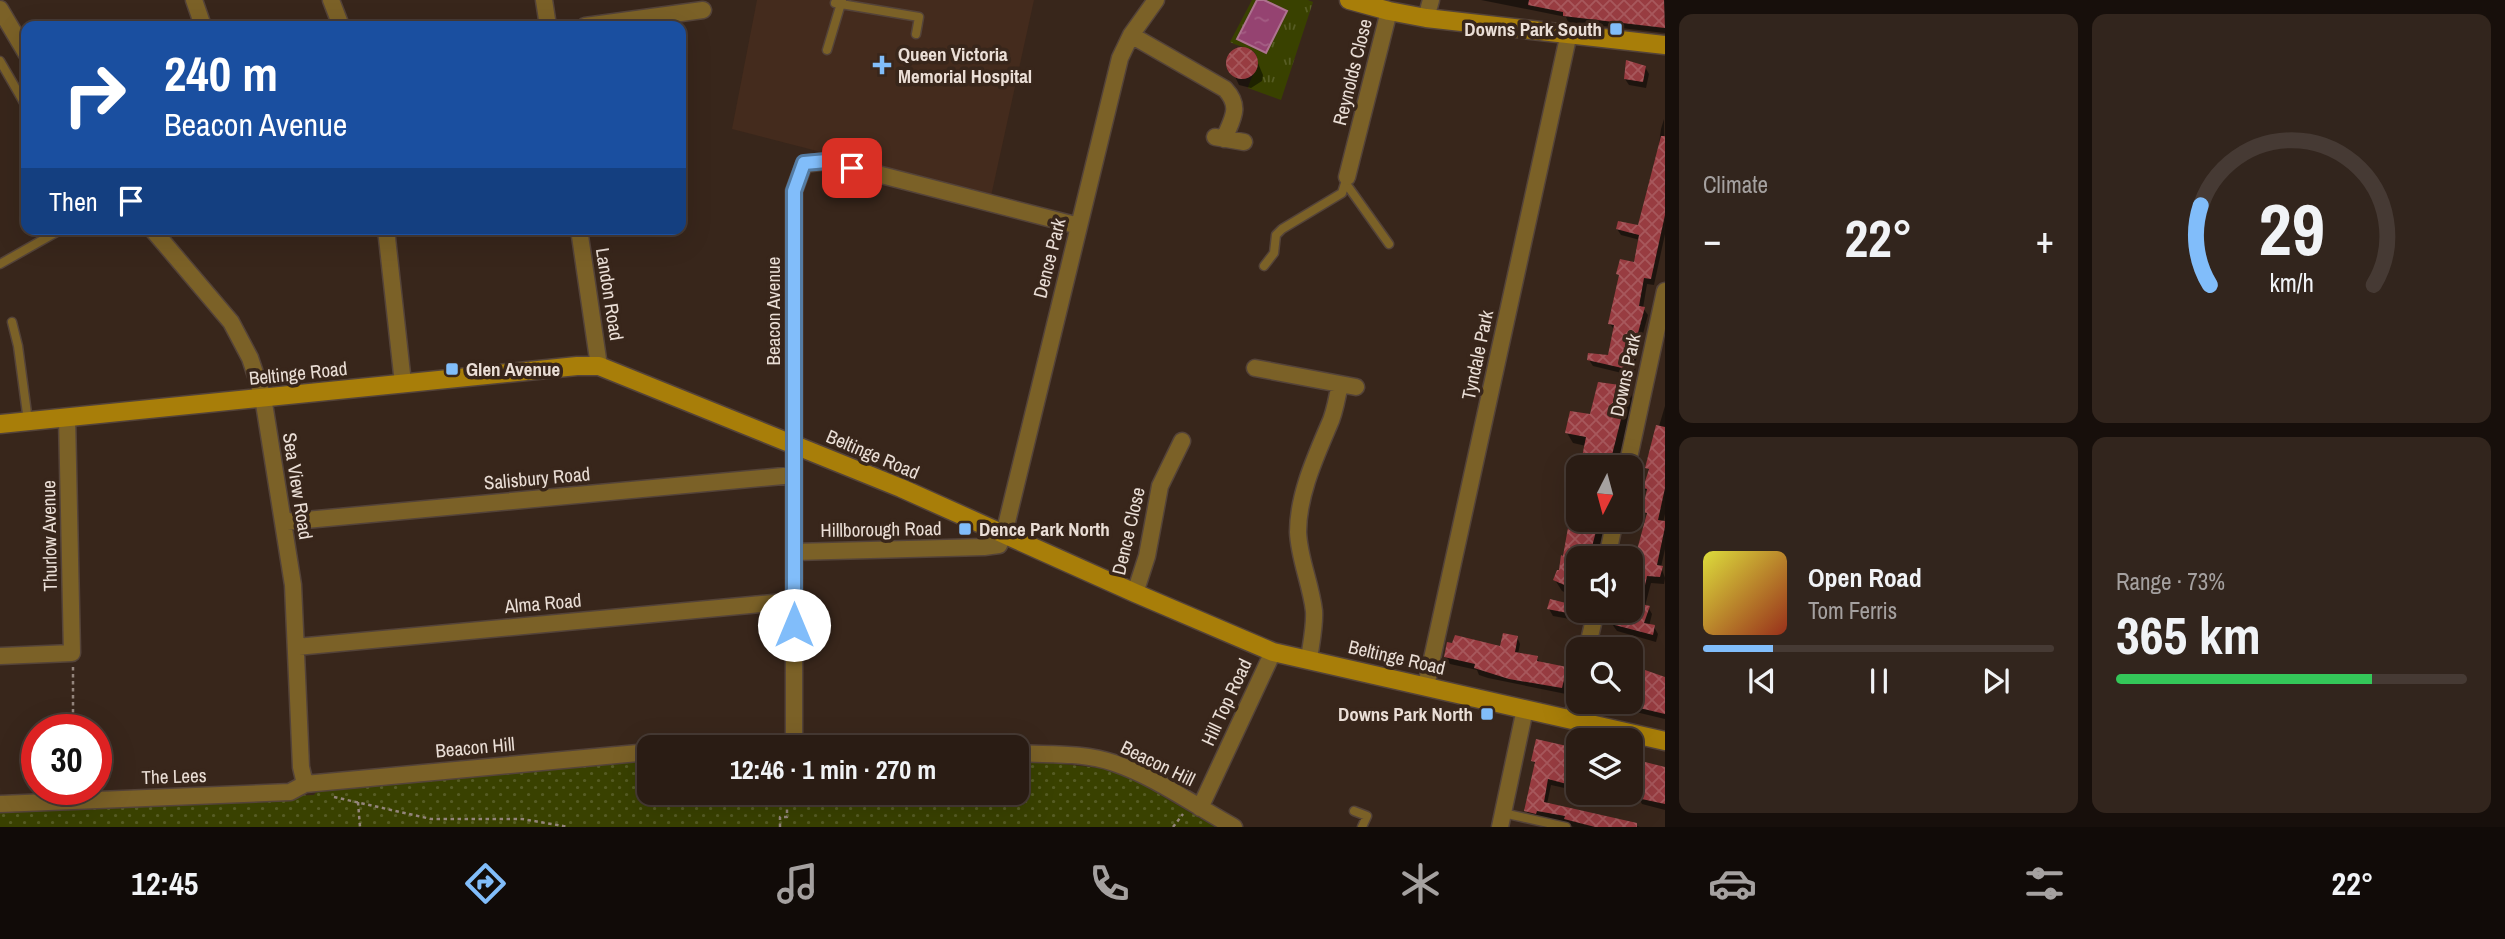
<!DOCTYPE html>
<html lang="en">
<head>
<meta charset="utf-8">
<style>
  :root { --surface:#2a1c14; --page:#32251d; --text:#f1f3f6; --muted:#a5a1a0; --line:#463a34; --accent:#81bdfa }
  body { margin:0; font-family:"Archivo Narrow",sans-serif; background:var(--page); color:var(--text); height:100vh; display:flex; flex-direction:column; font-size:26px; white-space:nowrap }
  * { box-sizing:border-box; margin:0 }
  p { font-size:23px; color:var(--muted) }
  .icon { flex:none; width:38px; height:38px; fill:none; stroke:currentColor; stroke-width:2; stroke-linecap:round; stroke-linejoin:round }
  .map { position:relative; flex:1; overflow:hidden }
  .side { display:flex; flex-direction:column; gap:14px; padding:14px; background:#170f0b; width:840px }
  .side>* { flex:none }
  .top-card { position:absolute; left:21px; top:21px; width:665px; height:214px; border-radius:14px; box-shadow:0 7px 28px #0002,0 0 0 2px var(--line); background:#1a4fa0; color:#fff; overflow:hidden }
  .needle { width:46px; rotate:186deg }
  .controls { position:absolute; left:1566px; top:455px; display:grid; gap:14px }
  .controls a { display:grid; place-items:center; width:77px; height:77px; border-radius:14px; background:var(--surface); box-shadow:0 7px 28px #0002,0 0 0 2px var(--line); font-size:35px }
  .speed { position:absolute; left:21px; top:714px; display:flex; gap:14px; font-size:35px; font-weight:700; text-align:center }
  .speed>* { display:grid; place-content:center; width:91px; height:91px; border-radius:50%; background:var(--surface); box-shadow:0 7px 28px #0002,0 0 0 2px var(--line); line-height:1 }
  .speed .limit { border:10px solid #d22; background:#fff; color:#111 }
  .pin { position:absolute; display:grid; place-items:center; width:60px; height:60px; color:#fff; margin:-30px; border-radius:14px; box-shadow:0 4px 10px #0006 }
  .me { position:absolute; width:77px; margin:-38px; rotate:0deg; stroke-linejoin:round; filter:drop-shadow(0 0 5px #0008) }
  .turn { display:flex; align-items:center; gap:24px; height:147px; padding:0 28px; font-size:32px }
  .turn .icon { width:91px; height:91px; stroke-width:2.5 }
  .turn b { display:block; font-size:49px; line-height:60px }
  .then { display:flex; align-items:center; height:66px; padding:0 28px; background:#0003; gap:14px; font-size:26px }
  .big { font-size:52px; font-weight:800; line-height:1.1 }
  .side .tile { flex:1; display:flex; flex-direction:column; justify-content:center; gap:10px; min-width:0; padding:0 24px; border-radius:14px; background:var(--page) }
  .side .dial { align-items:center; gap:0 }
  .dial svg { height:182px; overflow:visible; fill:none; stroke:var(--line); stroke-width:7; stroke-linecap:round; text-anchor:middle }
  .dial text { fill:var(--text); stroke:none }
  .song { display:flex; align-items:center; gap:21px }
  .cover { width:84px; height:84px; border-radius:10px; background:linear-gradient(135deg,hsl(60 70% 55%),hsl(10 70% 35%)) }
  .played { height:7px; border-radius:4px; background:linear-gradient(90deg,var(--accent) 20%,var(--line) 20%) }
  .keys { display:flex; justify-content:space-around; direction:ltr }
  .heat { display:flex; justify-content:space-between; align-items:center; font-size:38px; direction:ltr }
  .charge { height:10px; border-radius:5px; background:linear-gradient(90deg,#34c759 73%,var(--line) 0) }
  .side .tiles { flex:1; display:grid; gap:14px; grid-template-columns:repeat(2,1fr) }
  .trip { position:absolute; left:637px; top:735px; width:392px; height:70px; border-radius:14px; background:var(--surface); box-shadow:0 7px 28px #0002,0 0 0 2px var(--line); font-weight:800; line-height:70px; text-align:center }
  .dock { display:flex; height:112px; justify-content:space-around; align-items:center; background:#110b08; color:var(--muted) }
  .dock .icon { width:49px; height:49px }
  .dock .selected { color:var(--accent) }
  .dock b { font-size:32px; color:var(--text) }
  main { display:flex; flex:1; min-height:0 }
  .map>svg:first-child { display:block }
  .built { fill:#442b1d }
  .grass { fill:url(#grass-tufts) }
  .park { fill:url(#park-dots) }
  .water { fill:url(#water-ripples); stroke:#ae728f; stroke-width:2 }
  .shadow { fill:#0007 }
  .building { fill:url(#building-cross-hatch) }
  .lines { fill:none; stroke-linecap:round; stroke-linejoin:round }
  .lane-casing { stroke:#544339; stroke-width:11 }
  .street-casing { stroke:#544339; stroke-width:19 }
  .secondary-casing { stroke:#544339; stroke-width:21 }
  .path { stroke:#94857c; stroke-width:2.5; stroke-dasharray:3.5 3.5; stroke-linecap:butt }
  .lane { stroke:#7b6127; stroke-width:8 }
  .street { stroke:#7b6127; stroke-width:16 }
  .secondary { stroke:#a87e09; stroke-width:18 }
  .route-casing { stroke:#547ba2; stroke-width:18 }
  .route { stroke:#81bdfa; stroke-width:12 }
  .poi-dot { fill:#81bdfa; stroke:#38261b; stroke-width:2.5 }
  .labels { text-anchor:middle; stroke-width:7; stroke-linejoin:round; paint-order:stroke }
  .poi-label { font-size:19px; font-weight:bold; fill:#eaded6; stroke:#38261b; text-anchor:start }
  .street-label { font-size:19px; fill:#eaded6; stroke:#38261b }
</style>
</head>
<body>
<main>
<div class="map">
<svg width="1665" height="827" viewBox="0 0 1665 827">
  <defs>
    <pattern id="grass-tufts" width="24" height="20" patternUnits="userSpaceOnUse" patternTransform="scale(1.75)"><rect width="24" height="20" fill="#394100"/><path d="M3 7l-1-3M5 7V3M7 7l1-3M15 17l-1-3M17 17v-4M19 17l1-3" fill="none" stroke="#565c24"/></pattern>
    <pattern id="park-dots" width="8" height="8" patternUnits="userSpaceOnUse" patternTransform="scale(1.75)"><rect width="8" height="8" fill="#394100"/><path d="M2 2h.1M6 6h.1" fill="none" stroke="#565c24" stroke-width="1.8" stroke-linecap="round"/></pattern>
    <pattern id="water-ripples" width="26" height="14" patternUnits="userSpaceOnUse" patternTransform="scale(1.75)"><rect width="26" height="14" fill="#954371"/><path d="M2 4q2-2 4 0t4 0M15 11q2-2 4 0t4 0" fill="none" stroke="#a45e84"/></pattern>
    <pattern id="building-cross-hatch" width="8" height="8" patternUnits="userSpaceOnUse" patternTransform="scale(1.75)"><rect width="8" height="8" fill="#983c41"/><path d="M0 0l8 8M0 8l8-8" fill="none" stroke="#a7585c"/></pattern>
  </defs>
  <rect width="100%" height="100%" fill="#38261b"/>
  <path class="built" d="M757 0H1034L991 196 732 129Z"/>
  <path class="grass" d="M1252 0H1308L1313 2 1281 100 1248 88C1251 75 1268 55 1247 48 1241 46 1236 45 1230 42Z"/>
  <path class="park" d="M1017 759 1108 769 1138 782 1215 827H0V807L314 795 318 790 649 761V793H1017Z"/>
  <path class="water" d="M1257 0H1264L1287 11 1266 53 1237 39Z"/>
  <path class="shadow" d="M1481 0H1665V33L1568 22 1566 17Z
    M1244 48 1255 56 1263 75 1262 81 1251 88 1239 85 1228 62 1234 51Z
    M1645 67 1649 74 1646 88 1629 85 1625 79Z
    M1664 119 1665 234 1654 285 1647 284 1643 308 1648 315 1635 364 1636 367 1634 376 1593 366 1589 360 1609 357 1615 331 1610 324 1635 264 1640 240 1621 235 1617 229 1639 227 1657 159 1661 129Z
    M1626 387 1633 398 1618 467H1581L1586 446 1573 443 1567 433Z
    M1665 406V514L1663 523H1665V549L1661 567 1665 578 1664 584 1651 583 1645 606 1648 607 1652 614 1649 626 1654 627 1658 634 1656 642 1617 631 1612 624 1615 611H1631V558H1628L1629 550 1638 552 1648 517 1644 511 1648 494 1644 488 1650 472 1647 467Z
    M1578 481V520H1607L1597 558H1578V598L1562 591 1555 580 1561 572 1564 558 1570 526 1567 521 1572 513Z
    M1551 601 1578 608 1582 614 1581 621 1553 616 1549 609Z
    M1517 637 1520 644 1518 654 1537 658 1541 664 1565 669 1569 676 1566 694 1488 678 1479 675 1477 670 1450 664 1446 657 1501 648Z
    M1631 677 1665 679V719L1602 704 1601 702H1631Z
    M1569 745 1578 747V791L1551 785 1547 804 1640 827H1574L1530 817 1526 811 1536 766 1533 761 1568 748Z
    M1631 764 1665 769V810L1642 804 1639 798 1642 785 1631 782Z
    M1587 793H1614L1613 798Z"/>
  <path class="building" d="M1529 0H1664L1665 28 1563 16V12L1528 5Z
    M1226 63a16 16 0 1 1 32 0a16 16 0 1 1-32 0Z
    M1626 60 1646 66 1643 82 1624 79Z
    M1661 136H1665V215L1651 279 1644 278 1639 306 1645 307 1631 359H1634L1631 370 1587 360 1588 353 1608 355 1614 325 1608 324 1619 275 1616 274 1620 259 1634 262 1639 235 1616 229 1618 221 1638 225Z
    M1598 382 1627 386 1625 403 1609 467H1580L1586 437 1565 433 1570 411 1590 414Z
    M1656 425 1665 427V488L1658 520 1665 521V527L1657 565 1663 566 1660 577 1647 576 1641 604 1650 606 1644 623 1655 625 1653 635 1611 624 1615 611H1631V549L1637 550 1647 513 1642 512 1647 489 1643 488 1649 469 1645 468Z
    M1573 497 1578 498V520H1599L1589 558H1578V591L1553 580 1557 570H1559L1561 555 1563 556 1569 522H1565L1568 511H1571Z
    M1550 599 1578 606V615L1547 609Z
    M1503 633 1518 636 1515 652 1538 656 1537 661 1567 667 1562 688 1509 679 1474 668 1475 664 1444 657 1447 642 1452 643 1455 635 1500 646Z
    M1645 670 1665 677V714L1631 706 1633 675 1643 677Z
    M1536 739 1567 746 1568 743 1578 745V787L1548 779 1544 802 1637 823V827H1595L1564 819 1565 816 1537 811 1536 814 1524 811 1535 762 1531 761Z
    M1641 761 1665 767V804L1637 798 1641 781 1631 777V762L1640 764Z"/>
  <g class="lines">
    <defs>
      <path id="lane" d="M835 3 919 17 916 34
        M827 50 842 0
        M0 61 26 106
        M1347 185 1389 244
        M0 264 62 229
        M1264 266 1274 253 1276 235 1282 229 1342 193 1347 177
        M12 322 18 346 28 421
        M1354 811 1367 816 1362 827
        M1503 813 1566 827"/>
      <path id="street" d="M194 0 203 26
        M331 0 341 26
        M544 0 548 26
        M0 9 26 53
        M1426 18 1431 0
        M585 26 703 10
        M1131 35 1225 89C1242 107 1232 119 1224 139
        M1215 137 1244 142
        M1347 177 1389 11
        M152 229 231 322 250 358 263 397 293 585 301 767 305 784
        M386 229 403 383
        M579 229 599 366
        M1255 368 1356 387
        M1627 467 1665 291
        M284 522 794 475
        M794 552 984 547 999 545 1004 534 1120 58 1131 35 1156 0
        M1607 558 1615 520
        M1135 593 1147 556 1160 486 1182 441
        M296 647 794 601
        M1587 649 1596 611
        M0 656 72 653 67 417
        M1309 659C1311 644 1315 626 1314 611 1311 584 1299 559 1298 532 1298 495 1315 458 1329 425 1335 413 1337 397 1340 384
        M1426 686 1569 33
        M1572 719 1578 690
        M794 744V191L804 164 827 161 1079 226
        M716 747 794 744 880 747
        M1017 753C1049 755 1083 752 1114 763 1156 777 1195 806 1234 827
        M0 804 290 792 305 784 649 752
        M1200 808 1273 652
        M1500 827 1525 709"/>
      <path id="secondary" d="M1349 0 1389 11 1426 18 1665 45
        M0 424 577 366H599L901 488 1135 593 1273 652 1665 741"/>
    </defs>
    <use href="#lane" class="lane-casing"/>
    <use href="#street" class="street-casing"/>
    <use href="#secondary" class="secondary-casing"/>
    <path class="path" d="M73 667V730
      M334 797 431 819H522L569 827
      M358 802 360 827
      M780 827V817H787V793
      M1173 827 1183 814"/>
    <use href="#lane" class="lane"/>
    <use href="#street" class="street"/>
    <use href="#secondary" class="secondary"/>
  </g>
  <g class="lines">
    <defs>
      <path id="route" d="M794 625V191L804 163 827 161 852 168"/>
    </defs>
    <use href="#route" class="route-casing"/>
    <use href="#route" class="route"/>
  </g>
  <g class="poi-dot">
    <rect x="1609" y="22" width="14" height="14" rx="3.5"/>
    <path d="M878.5 54.5h7v7h7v7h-7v7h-7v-7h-7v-7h7z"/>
    <rect x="445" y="362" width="14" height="14" rx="3.5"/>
    <rect x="958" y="522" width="14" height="14" rx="3.5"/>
    <rect x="1480" y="707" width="14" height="14" rx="3.5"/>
  </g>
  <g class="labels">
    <g class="poi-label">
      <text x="1602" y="36" text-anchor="end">Downs Park South</text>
      <text x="898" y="61">Queen Victoria<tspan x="898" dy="22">Memorial Hospital</tspan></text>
      <text x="466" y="376">Glen Avenue</text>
      <text x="979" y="536">Dence Park North</text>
      <text x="1473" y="721" text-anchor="end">Downs Park North</text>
    </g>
    <g class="street-label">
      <text transform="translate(1352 72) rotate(-76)" y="7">Reynolds Close</text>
      <text transform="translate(1049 258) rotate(-76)" y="7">Dence Park</text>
      <text transform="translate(610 294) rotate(81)" y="7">Landon Road</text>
      <text transform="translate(773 311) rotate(-90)" y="7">Beacon Avenue</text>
      <text transform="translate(1477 355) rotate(-78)" y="7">Tyndale Park</text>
      <text transform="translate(298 373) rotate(-6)" y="7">Beltinge Road</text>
      <text transform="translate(1625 375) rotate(-78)" y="7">Downs Park</text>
      <text transform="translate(873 454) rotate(23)" y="7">Beltinge Road</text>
      <text transform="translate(537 478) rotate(-5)" y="7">Salisbury Road</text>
      <text transform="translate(298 486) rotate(81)" y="7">Sea View Road</text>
      <text transform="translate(881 529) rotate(-1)" y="7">Hillborough Road</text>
      <text transform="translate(1128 531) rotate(-77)" y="7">Dence Close</text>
      <text transform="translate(49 536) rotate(-91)" y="7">Thurlow Avenue</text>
      <text transform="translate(543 603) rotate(-5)" y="7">Alma Road</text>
      <text transform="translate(1397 657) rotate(13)" y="7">Beltinge Road</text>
      <text transform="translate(1226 702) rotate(-65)" y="7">Hill Top Road</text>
      <text transform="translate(475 747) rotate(-5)" y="7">Beacon Hill</text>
      <text transform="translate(1158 763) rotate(26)" y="7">Beacon Hill</text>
      <text transform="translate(174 776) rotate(-2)" y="7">The Lees</text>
    </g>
  </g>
</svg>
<div class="controls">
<a><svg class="needle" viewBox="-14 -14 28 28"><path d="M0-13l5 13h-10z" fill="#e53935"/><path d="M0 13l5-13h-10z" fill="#a5a1a0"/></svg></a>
<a><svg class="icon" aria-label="sound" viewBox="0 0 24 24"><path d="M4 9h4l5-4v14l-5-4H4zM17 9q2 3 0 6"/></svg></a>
<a><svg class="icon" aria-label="search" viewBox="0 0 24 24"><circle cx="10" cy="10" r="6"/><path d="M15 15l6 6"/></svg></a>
<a><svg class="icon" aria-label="layers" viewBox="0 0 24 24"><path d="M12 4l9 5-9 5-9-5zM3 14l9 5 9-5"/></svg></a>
</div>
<div class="speed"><div class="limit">30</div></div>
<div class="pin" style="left:852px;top:168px;background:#d93025"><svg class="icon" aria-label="arrive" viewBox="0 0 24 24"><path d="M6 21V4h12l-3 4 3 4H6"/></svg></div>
<svg class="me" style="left:794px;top:625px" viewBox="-20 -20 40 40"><circle r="19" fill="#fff"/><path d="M0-13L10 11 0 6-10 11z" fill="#81bdfa"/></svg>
<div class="trip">12:46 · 1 min · 270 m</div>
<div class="top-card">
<div class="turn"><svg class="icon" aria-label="right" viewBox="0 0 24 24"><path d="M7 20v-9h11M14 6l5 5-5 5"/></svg><div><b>240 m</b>Beacon Avenue</div></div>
<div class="then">Then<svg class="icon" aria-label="arrive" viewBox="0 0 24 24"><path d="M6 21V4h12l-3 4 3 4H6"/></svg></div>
</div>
</div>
<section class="side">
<div class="tiles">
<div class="tile"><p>Climate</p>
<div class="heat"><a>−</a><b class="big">22°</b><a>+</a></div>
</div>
<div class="tile dial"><svg viewBox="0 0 100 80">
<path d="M14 69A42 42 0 1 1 86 69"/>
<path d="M14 69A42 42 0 0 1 10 34" stroke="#81bdfa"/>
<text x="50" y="56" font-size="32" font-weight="700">29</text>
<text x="50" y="72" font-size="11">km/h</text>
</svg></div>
<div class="tile">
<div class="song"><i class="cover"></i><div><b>Open Road</b><p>Tom Ferris</p></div></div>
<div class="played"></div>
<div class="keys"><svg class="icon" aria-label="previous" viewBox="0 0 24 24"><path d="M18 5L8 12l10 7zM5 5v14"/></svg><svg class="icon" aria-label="pause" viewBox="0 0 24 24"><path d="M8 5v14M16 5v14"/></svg><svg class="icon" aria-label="next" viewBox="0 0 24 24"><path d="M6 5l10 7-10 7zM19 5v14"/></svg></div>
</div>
<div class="tile"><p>Range · 73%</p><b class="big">365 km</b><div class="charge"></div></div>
</div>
</section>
</main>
<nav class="dock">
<b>12:45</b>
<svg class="icon selected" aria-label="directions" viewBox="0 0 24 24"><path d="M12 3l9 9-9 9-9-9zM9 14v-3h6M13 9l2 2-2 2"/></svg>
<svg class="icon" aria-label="music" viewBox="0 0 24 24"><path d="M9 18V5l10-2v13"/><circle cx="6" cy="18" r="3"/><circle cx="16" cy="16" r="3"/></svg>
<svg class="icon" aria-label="phone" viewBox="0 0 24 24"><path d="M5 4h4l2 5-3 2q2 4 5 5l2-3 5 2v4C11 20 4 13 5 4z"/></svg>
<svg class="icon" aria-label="climate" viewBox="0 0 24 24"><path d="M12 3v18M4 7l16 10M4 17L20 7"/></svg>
<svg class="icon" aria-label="car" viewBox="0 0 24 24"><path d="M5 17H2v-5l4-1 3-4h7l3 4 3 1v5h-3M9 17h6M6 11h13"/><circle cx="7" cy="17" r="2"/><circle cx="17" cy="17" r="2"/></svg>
<svg class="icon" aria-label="filters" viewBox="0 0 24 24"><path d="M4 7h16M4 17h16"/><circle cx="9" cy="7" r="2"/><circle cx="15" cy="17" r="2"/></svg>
<b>22°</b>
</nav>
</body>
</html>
